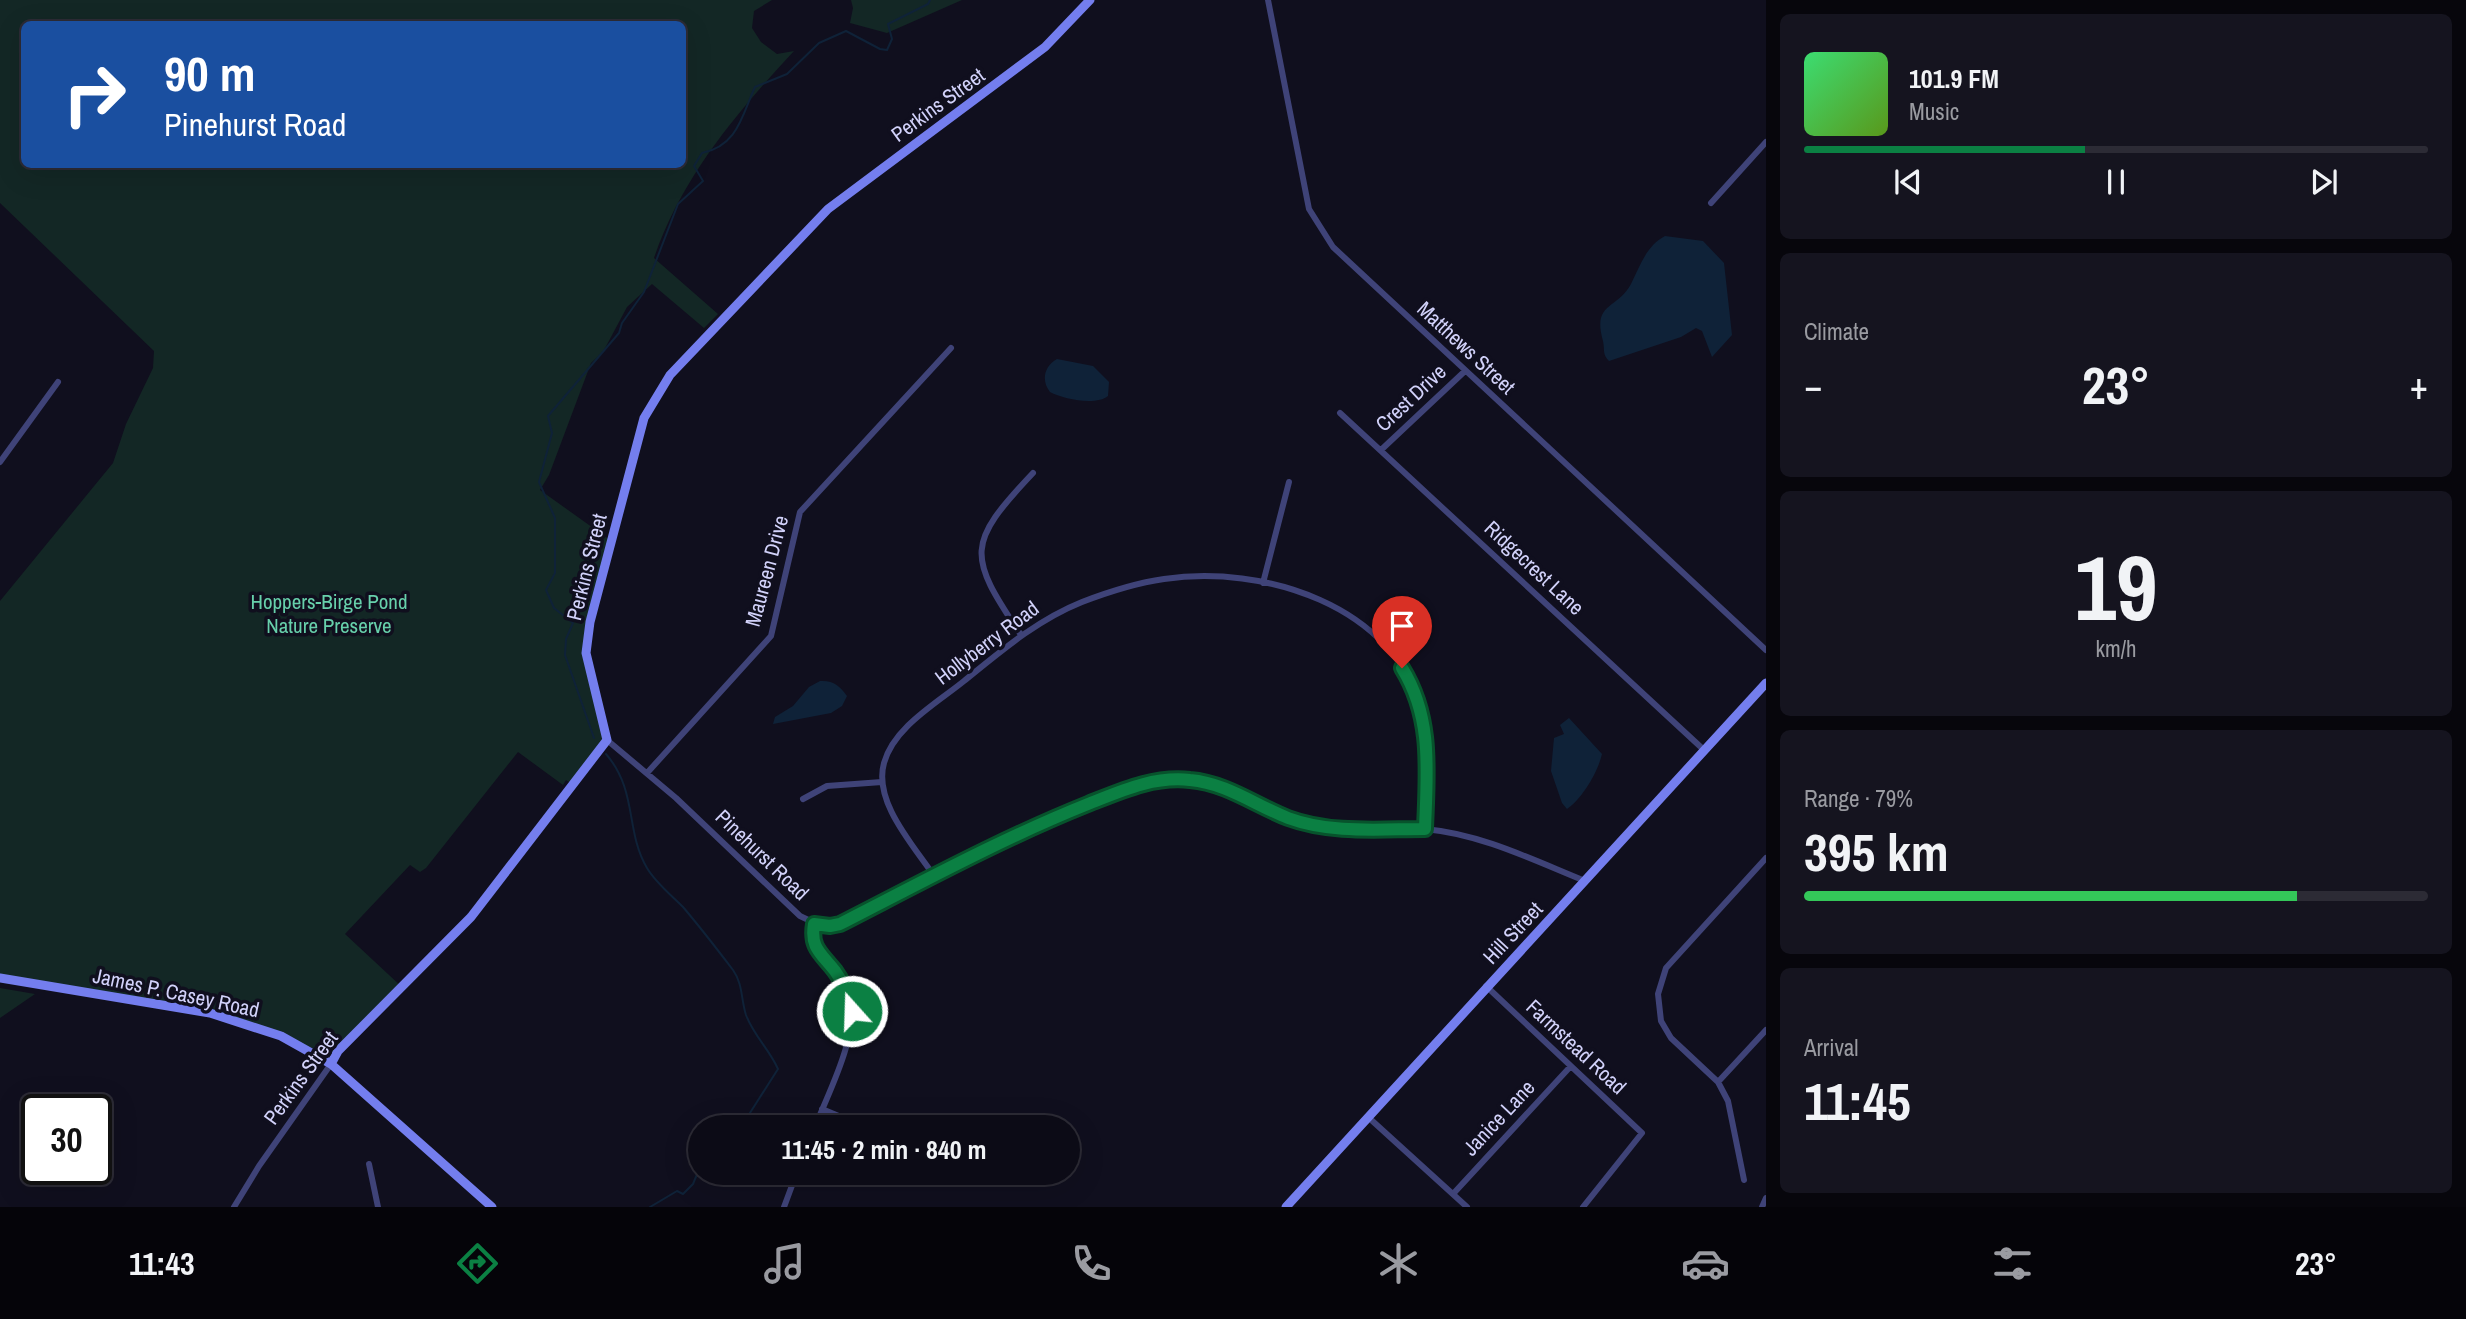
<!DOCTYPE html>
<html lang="en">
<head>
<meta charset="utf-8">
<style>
  :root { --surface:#0c0b16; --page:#15141f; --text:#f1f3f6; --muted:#9a9ba1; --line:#2c2b35; --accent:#0b8043 }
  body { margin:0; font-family:"Archivo Narrow",sans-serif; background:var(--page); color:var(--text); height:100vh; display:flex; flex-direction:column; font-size:26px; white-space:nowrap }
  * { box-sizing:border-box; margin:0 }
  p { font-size:23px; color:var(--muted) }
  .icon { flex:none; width:38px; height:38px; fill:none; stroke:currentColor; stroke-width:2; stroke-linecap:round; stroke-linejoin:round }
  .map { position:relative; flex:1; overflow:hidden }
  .panel { display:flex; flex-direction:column; gap:14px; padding:14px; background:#07060c; width:700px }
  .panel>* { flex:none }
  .top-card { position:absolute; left:21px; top:21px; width:665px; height:147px; border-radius:10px; box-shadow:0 7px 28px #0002,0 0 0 2px var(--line); background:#1a4fa0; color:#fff; overflow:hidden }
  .speed { position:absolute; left:21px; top:1094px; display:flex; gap:14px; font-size:35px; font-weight:700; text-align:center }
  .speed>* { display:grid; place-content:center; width:91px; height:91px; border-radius:50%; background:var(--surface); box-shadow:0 7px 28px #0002,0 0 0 2px var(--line); line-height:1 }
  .speed .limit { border:4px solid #111; border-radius:10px; background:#fff; color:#111 }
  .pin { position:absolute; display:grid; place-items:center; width:60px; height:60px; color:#fff; margin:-72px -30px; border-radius:50% 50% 50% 0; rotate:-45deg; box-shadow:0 0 7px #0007 }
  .pin .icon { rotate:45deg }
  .me { position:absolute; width:77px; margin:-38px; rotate:340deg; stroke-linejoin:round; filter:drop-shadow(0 0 5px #0008) }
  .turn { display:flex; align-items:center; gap:24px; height:147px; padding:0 28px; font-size:32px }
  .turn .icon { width:91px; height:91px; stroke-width:2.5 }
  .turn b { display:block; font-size:49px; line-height:60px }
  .big { font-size:52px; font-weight:700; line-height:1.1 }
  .panel .widget { flex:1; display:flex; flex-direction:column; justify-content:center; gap:10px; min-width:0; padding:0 24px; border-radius:10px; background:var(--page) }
  .panel .dial { align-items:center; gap:0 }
  .dial b { font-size:91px; line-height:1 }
  .song { display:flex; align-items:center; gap:21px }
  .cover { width:84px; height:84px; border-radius:10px; background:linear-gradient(135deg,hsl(140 70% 55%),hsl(90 70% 35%)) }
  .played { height:7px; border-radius:4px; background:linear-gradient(90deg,var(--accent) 45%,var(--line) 45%) }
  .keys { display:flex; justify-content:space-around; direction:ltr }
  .heat { display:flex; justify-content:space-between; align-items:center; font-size:38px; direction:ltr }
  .charge { height:10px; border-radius:5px; background:linear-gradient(90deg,#34c759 79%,var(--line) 0) }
  .trip { position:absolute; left:688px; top:1115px; width:392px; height:70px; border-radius:35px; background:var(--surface); box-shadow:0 7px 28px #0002,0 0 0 2px var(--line); font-weight:700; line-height:70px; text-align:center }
  .menu { display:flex; height:112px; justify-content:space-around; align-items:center; background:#050409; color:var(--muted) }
  .menu .icon { width:49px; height:49px }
  .menu .current { color:var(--accent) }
  .menu b { font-size:32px; color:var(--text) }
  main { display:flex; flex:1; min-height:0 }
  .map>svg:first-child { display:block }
  .green { fill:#132725; fill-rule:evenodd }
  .water { fill:#0f2238 }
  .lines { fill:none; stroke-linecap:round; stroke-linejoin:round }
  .stream { stroke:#0f2238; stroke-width:2 }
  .street { stroke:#3f4378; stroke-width:6 }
  .secondary { stroke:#747eee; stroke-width:9 }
  .route-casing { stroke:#07532c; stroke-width:18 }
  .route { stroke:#0b8043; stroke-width:12 }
  .labels { text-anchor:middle; stroke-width:7; stroke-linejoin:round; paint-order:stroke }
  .street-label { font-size:21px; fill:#d2d2fa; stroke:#100f1e }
  .park-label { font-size:21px; fill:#67d0ab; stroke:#100f1e }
</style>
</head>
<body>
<main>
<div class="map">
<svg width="1766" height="1207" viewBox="0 0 1766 1207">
  <rect width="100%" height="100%" fill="#100f1e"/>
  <path class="green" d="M0 0H772L754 11 752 28 761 42 777 54 794 51C737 112 681 178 654 258L718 314 704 328 652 284 627 307 603 352 591 363 549 475 540 490 610 540 586 653 607 740 572 784 566 780 563 785 518 752 426 868 420 872 410 865 345 934 403 988 331 1064C231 1005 112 997 0 978V601L113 463 126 424 153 368 154 351 0 203ZM24 24H682V164H24Z
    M851 0H962L887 33 850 23 853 8Z
    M0 988 35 994 0 1018Z"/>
  <path class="water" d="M1665 236 1703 241 1724 263 1732 335 1712 357 1702 331 1696 328 1681 337 1609 361C1602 354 1605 350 1603 341 1592 302 1617 310 1631 284 1640 266 1646 246 1665 236Z
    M1057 359 1093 366 1109 382 1108 396C1096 406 1063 399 1050 392 1041 381 1044 366 1057 359Z
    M820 681C833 680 840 686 847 696L842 706 831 713 773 724 775 717 793 706 809 687Z
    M1569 718 1602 754C1598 772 1582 799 1567 809L1562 803 1551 771 1554 738 1564 734 1560 725Z"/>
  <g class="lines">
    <path class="stream" d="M594 738 565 655 566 639 573 623 554 608 546 590 555 573V518L539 482 552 433 548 416 619 333 622 323 644 292 678 204 703 181 694 166 702 153C738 146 742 115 755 87L787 74 819 43 846 31 880 49 887 50 892 39 888 24 928 4 930 0
      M606 754C638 791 625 831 647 868 655 882 671 895 683 907 700 927 717 949 733 970 743 984 741 1000 746 1015 754 1036 769 1049 778 1069L741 1127
      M650 1207 677 1191 683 1194 693 1184 700 1167"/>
    <path class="street" d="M1268 0 1309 209 1333 247 1766 650
      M1711 203 1766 142
      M1340 413 1704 750
      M1381 450 1465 371
      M0 462 58 382
      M1263 583 1289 482
      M1021 635C967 555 966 544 1033 473
      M607 740 676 798 800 916 821 926 840 924C922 882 1003 838 1088 804 1121 791 1153 776 1190 780 1236 784 1273 818 1319 825 1354 831 1390 825 1425 829 1481 834 1533 860 1585 881
      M647 773 771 636 800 512 951 348
      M803 799 827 786 882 782
      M934 876C914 846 873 802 884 763 894 727 937 703 964 681 1001 651 1037 620 1082 602 1108 592 1136 583 1164 579 1262 564 1396 605 1422 713 1431 751 1426 790 1425 829
      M814 924C808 956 841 969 849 998 860 1034 828 1093 815 1127
      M1486 986 1642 1133 1583 1207
      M1718 1082 1766 1030
      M822 1109 865 1127
      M1368 1117 1467 1207
      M369 1164 378 1207
      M1744 1180 1728 1101 1718 1082 1671 1038 1661 1021 1658 994 1666 968 1766 858
      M1453 1194 1570 1067
      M234 1207 259 1166 331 1064
      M784 1207 797 1172
      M1762 1207 1766 1198"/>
    <path class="secondary" d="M0 978 210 1013 281 1036 331 1064 492 1207
      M331 1064 338 1051 471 917 607 740 586 653 590 622 644 418 670 375 828 209 1045 47 1090 0
      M1286 1207 1766 683"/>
  </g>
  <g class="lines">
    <defs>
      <path id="route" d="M852 1011C849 997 844 983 835 971 821 953 810 948 814 924L830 926 840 924C922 882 1003 838 1088 804 1121 791 1153 776 1190 780 1226 783 1255 805 1288 818 1331 834 1380 829 1425 829 1427 772 1433 718 1402 668"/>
    </defs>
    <use href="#route" class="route-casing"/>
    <use href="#route" class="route"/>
  </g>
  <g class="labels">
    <g class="street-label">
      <text transform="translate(938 105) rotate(-36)" y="7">Perkins Street</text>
      <text transform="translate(1466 348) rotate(43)" y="7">Matthews Street</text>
      <text transform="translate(1411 398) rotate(-43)" y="7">Crest Drive</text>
      <text transform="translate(587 567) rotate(-76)" y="7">Perkins Street</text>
      <text transform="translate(1534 568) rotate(43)" y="7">Ridgecrest Lane</text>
      <text transform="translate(767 571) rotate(-75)" y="7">Maureen Drive</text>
      <text transform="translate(987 643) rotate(-37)" y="7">Hollyberry Road</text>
      <text transform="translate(762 855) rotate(44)" y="7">Pinehurst Road</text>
      <text transform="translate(1513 933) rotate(-47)" y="7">Hill Street</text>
      <text transform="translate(176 993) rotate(12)" y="7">James P. Casey Road</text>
      <text transform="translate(1576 1047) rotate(43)" y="7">Farmstead Road</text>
      <text transform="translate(301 1078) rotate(-54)" y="7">Perkins Street</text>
      <text transform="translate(1499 1118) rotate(-47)" y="7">Janice Lane</text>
    </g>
    <g class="park-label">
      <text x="329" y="609">Hoppers-Birge Pond<tspan x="329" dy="24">Nature Preserve</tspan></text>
    </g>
  </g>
</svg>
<div class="speed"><div class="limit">30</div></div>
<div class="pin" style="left:1402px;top:668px;background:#d93025"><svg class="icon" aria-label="arrive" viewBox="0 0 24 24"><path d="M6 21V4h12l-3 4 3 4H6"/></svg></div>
<svg class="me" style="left:852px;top:1011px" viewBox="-20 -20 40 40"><circle r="17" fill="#0b8043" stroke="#fff" stroke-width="3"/><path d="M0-11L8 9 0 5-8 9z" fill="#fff"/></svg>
<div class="trip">11:45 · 2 min · 840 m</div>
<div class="top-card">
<div class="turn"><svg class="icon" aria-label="right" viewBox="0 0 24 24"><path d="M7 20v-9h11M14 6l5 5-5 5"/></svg><div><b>90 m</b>Pinehurst Road</div></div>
</div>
</div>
<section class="panel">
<div class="widget">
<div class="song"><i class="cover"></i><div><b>101.9 FM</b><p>Music</p></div></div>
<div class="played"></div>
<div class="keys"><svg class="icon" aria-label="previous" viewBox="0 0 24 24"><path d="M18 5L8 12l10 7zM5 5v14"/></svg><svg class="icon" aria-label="pause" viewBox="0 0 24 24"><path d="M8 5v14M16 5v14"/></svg><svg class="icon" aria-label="next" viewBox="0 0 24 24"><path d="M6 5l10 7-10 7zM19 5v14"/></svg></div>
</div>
<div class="widget"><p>Climate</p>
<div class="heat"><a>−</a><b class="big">23°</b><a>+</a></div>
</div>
<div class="widget dial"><b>19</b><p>km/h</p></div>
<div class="widget"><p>Range · 79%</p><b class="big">395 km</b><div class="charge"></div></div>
<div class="widget"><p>Arrival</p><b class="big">11:45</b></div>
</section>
</main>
<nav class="menu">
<b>11:43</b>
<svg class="icon current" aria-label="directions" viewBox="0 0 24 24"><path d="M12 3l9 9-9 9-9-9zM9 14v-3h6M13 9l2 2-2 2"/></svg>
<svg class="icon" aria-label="music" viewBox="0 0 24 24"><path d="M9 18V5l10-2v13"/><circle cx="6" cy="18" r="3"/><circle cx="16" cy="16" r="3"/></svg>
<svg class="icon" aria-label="phone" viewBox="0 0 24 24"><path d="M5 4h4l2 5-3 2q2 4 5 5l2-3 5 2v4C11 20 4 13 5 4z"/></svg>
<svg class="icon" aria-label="climate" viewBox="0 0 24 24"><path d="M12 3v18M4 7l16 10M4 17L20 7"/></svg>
<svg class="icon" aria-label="car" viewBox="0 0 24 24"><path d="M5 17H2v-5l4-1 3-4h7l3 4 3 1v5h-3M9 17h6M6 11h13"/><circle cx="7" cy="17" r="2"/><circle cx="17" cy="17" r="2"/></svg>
<svg class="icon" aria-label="filters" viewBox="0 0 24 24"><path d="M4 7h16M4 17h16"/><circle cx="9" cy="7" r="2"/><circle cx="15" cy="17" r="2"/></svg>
<b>23°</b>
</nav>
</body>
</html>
